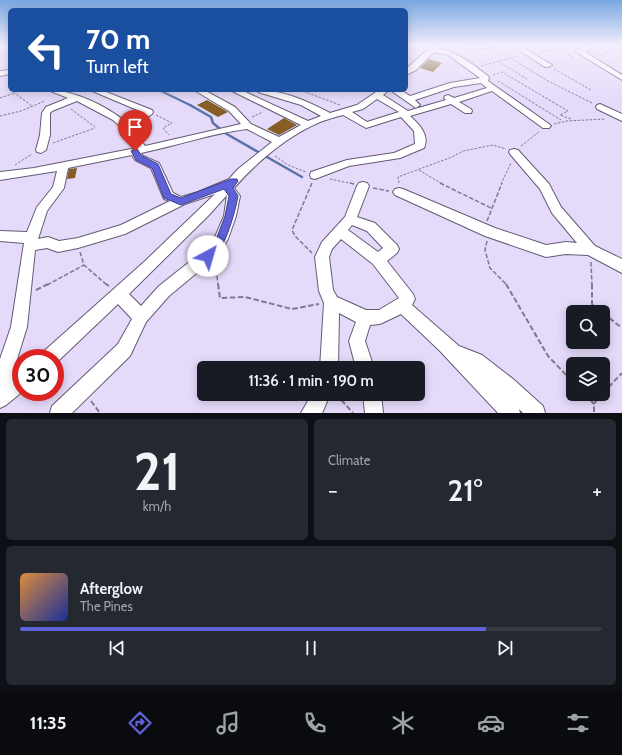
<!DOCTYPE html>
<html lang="en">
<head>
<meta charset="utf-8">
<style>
  :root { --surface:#171b24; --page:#242831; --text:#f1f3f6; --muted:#9ea1a6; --line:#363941; --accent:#5f61d9 }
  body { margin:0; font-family:Cabin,sans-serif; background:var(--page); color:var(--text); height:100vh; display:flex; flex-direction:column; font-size:15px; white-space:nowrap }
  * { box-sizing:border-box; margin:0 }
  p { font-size:13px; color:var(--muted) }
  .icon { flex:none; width:22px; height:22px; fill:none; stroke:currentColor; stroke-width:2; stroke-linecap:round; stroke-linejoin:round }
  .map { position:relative; height:413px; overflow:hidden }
  .sheet { display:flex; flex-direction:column; gap:6px; padding:6px; background:#0d0f14; flex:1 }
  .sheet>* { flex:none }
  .hud { position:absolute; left:8px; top:8px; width:400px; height:84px; border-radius:6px; box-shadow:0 2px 10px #0003; background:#1a4fa0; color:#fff; overflow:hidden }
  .fabs { position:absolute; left:566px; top:305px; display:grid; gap:8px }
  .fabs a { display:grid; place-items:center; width:44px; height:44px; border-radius:6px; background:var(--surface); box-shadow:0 2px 10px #0003; font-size:20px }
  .speed { position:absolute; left:12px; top:349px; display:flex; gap:8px; font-size:20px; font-weight:700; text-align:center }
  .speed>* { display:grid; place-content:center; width:52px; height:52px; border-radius:50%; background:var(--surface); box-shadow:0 2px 10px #0003; line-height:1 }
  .speed .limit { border:6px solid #d22; background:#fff; color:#111 }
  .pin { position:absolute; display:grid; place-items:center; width:34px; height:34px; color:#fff; margin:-41px -17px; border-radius:50% 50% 50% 0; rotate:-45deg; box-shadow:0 0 4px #0007 }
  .pin .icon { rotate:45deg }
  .me { position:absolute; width:44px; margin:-22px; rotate:39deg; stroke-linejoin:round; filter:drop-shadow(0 0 3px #0008) }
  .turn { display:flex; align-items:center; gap:14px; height:84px; padding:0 12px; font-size:18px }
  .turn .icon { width:52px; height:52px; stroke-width:2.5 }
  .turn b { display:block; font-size:28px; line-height:34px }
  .big { font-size:30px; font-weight:600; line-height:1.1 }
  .sheet .card { flex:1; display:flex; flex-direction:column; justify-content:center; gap:6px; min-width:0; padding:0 14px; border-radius:6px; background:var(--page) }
  .sheet .dial { align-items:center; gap:0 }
  .dial b { font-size:52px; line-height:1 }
  .song { display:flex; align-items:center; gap:12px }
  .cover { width:48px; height:48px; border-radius:6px; background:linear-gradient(135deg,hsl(30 70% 55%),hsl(230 70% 35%)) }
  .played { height:4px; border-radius:2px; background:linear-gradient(90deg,var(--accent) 80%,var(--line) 80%) }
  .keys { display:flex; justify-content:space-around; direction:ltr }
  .heat { display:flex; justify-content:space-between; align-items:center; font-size:22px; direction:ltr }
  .sheet .tiles { flex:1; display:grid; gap:6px; grid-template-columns:1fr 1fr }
  .card:last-child { grid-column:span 2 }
  .trip { position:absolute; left:197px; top:361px; width:228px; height:40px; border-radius:6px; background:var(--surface); box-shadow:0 2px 10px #0003; font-weight:600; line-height:40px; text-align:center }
  .dock { display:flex; height:64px; justify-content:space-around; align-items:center; background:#090b0e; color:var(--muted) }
  .dock .icon { width:28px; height:28px }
  .dock .on { color:var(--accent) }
  .dock b { font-size:18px; color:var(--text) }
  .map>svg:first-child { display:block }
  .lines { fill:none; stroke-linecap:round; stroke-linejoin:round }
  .stream-far1 { stroke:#5b72a6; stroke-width:2 }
  .stream { stroke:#5b72a6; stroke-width:2.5 }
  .building { fill:#845e25 }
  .minor-casing { stroke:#645b75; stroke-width:2 }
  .path-far2 { stroke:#80798e; stroke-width:1; stroke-dasharray:2.5 1.5; stroke-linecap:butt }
  .path-far1 { stroke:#80798e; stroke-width:1.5; stroke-dasharray:4.5 2; stroke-linecap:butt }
  .path { stroke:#80798e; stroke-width:2; stroke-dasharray:5.5 2.5; stroke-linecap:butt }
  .minor { fill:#fff; fill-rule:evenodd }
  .route { fill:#5f61d9; stroke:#3e3f8d }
</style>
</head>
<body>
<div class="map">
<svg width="622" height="413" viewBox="0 0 622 413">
  <rect width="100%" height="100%" fill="#e5dafa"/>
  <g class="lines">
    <path class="stream-far1" d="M159 90 192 106"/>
    <path class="stream" d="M190 105 211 117 213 123 225 133 302 177"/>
  </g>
  <path class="building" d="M429 59 442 63 433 72 420 68Z
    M207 100 228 112 218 117 197 105Z
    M284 118 297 125 279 135 267 129Z
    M77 168 75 178 67 179 69 169Z"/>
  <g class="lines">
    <defs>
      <path id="minor" d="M433 45H440L438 48C459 53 471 63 488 76L489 78 488 81 549 124 551 126 549 128H543L492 91 459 102 471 109 472 111 471 113H465L451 104 410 116C419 124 430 135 424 148L400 158 349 166 315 179 311 178 310 175 311 172 347 160 394 153 415 144 414 131 401 117 366 128 343 115C335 117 328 119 320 122 287 136 258 161 234 188L240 196 236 216 228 239 217 256 169 296 146 322 130 356 72 413H50L52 406 118 344 132 319 118 304 55 364V358H41L43 352 144 262 215 194 185 204 125 234 78 248 58 252 47 248 35 250 27 327 13 372V376L21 372 22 392 6 405 0 408V359L11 327 24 243 0 241V231L27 232 37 207 53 187 57 171 0 180V172L34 168 136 148 124 130 113 120 77 101 52 111 50 113V135L46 150 41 153 37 152 36 150 40 135 42 113 46 107 68 98 48 90C74 90 106 106 126 122L142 112 90 90H101L152 110 153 112 152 114 132 127 145 146 241 124 229 111 194 90H204L235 107 251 124 279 137 301 125 230 90H241L308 121 321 116 301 105 258 92 257 90C283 90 307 101 330 113L357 105 379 90H389L383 95 408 111 446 100 444 98 445 96 448 95 454 98 487 88 481 83 454 87 415 100 420 105 416 108 393 92 392 90H401L410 96 450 83 480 78 448 55 434 52 416 70 406 75V69ZM377 99 399 112 367 122 352 112 363 109ZM247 129 272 142 238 169 229 179 198 192 181 197 173 193 159 163 143 156 141 153C176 146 212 133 247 129ZM132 155 135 160 151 168 164 199 170 201 121 225 78 238 59 241 48 237 38 239 47 211 64 188 68 168ZM227 195 224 216 215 237 207 248 159 286 141 306 129 294 208 216Z
        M461 45H499L496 47 469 49Z
        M511 45H519L552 65 548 67H545Z
        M581 45H589V50L585 52 622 75V80L576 52V50L583 48Z
        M10 70V74L0 76V71Z
        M600 104 622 114V121L597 109 596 107 597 105Z
        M514 149 518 150 549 184 561 207 595 246 622 259V273L588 255 566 254 546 257 485 236 395 195 393 192 395 189 399 188 403 189 495 228 546 245 566 242 577 243 552 213 540 189 510 154 509 152 510 150Z
        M363 182 367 183 369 186 357 217 375 223 397 245 399 249 397 253 387 261 413 294 415 299 412 305 459 346 482 355 513 379 543 406 545 413H523L519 409 520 413H498L439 350 401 314 380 324 370 325 365 341 374 368H356L349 341 356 322 339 313 338 368H320L324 303 319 291 315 257 322 242 345 217 357 186 359 183ZM352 225 367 231 383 248 378 252 348 230ZM341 239 373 264 399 298 379 310H366L337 297 333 290 329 257 332 249Z
        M312 394H330L323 411 322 413H301Z
        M363 394H381L383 413H365Z"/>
    </defs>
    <use href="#minor" class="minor-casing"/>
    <path class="path-far2" d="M554 45 574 58
      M607 45 622 50
      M406 47 421 50
      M499 51 548 81 592 103
      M540 52 560 49
      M0 55 10 54
      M601 56 600 55 613 51 612 48
      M498 61 527 79
      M481 66 518 56
      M554 69 591 90
      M493 75 502 72 568 111 560 115 571 119
      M498 81 561 120
      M14 90 12 91 32 106
      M300 90 340 105
      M0 98 15 93
      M71 109 95 127
      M156 115 172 123 163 128 169 135
      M0 116 21 111 45 101
      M252 117 263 112
      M554 124 567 121 605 119
      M53 143 95 128
      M521 146 540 131
      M275 156 288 165 306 172
      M15 165 32 154
      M419 170 442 184
      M330 179 354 184
      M399 183 398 177 452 157 463 151 493 145 506 149
      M501 184 511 163"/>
    <path class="path-far1" d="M312 183 292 230 295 236 312 253
      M350 183 354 184
      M440 183 491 208
      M373 188 389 191
      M487 221 502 183
      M487 241 485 250 490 268 507 285
      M80 252 84 265 107 285
      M591 262 592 285
      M213 264 216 268 218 285
      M47 285 84 265"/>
    <path class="path" d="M106 284 109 286
      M218 284 220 298 245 297 292 309 319 304
      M506 284 548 356 573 382
      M592 284V304L602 312
      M36 290 48 284
      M603 313 622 328
      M603 393 622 373
      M336 394 353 413
      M585 394 594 404V413
      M91 401 100 413
      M594 404 602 394"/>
    <use href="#minor" class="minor"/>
  </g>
  <linearGradient id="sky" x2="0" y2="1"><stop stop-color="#78a7e2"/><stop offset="0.44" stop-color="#f3eefd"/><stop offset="1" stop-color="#f3eefd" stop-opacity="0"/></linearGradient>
  <rect width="622" height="103" fill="url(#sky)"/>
  <path class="route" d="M135 148 137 149 142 156 158 164 171 194 181 198 231 179H237L238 181 233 188 238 196C236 208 222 266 204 259L202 256 217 237 225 216 229 196 224 189 181 205 164 198 152 168 136 160 131 151Z"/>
</svg>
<div class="fabs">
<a><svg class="icon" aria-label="search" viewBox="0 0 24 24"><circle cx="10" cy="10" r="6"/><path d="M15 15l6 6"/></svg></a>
<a><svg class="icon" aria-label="layers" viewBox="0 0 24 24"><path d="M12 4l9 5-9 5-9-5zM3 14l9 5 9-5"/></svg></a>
</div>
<div class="speed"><div class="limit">30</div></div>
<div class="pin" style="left:135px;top:151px;background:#d93025"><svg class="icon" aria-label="arrive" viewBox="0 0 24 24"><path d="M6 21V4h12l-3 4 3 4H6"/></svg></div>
<svg class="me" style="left:208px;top:256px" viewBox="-20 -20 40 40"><circle r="19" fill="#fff"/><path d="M0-13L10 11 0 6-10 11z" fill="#5f61d9"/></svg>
<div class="trip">11:36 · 1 min · 190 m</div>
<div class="hud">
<div class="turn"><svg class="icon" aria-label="left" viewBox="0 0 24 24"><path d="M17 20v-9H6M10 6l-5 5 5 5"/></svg><div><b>70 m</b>Turn left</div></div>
</div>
</div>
<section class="sheet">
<div class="tiles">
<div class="card dial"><b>21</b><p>km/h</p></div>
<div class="card"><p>Climate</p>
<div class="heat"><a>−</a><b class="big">21°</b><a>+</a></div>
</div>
<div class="card">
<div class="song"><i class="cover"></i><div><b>Afterglow</b><p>The Pines</p></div></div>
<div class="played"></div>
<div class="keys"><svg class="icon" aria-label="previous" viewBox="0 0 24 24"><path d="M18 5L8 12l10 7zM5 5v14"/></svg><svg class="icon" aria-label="pause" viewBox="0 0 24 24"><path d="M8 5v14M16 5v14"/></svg><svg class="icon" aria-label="next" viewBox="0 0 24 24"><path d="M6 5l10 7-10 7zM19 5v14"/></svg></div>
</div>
</div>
</section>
<nav class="dock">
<b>11:35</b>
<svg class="icon on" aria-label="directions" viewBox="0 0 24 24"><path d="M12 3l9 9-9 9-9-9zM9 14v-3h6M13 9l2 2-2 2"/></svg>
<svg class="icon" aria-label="music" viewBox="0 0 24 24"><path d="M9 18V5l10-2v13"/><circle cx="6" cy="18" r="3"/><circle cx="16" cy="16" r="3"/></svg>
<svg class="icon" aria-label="phone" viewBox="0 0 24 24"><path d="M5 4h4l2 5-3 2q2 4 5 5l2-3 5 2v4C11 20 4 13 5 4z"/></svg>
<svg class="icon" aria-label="climate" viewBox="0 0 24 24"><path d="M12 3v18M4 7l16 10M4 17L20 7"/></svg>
<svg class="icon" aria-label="car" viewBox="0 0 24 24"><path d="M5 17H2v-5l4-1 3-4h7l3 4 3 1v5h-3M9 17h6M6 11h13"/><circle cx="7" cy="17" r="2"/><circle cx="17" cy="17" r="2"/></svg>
<svg class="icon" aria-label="filters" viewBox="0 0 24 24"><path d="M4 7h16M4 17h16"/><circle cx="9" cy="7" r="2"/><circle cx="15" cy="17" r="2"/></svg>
</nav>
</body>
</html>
